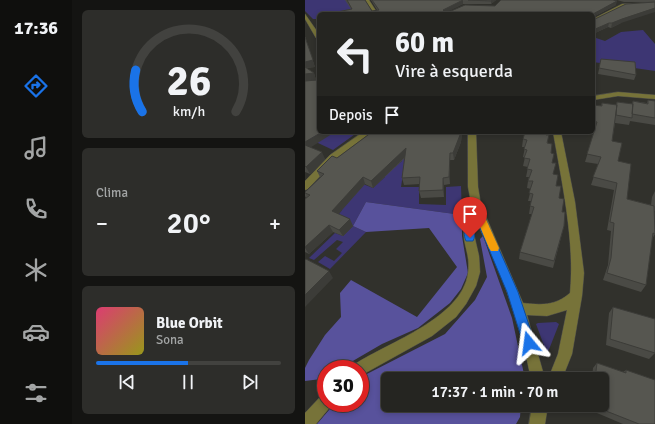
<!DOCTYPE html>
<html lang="pt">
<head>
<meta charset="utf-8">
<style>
  :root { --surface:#252521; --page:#2d2d2a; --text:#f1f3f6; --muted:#a3a5a5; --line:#42423f; --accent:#1a73e8 }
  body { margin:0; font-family:Signika,sans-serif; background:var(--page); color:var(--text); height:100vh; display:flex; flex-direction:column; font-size:15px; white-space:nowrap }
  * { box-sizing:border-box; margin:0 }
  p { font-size:13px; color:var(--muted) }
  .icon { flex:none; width:22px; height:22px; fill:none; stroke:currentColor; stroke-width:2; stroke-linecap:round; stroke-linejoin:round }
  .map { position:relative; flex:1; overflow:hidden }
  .details { display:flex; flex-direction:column; gap:10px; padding:10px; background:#141412; width:233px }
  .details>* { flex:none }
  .guide { position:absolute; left:12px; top:12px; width:278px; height:122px; border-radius:6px; box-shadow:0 2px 6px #0003,0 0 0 1px var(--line); background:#252521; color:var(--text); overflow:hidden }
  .speed { position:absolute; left:12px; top:360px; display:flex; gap:8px; font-size:20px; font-weight:700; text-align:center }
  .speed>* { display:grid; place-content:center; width:52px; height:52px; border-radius:50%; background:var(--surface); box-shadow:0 2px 6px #0003,0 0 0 1px var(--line); line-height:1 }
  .speed .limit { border:6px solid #d22; background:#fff; color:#111 }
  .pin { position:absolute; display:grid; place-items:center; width:34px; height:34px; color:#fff; margin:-41px -17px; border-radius:50% 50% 50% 0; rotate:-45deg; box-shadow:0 0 4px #0007 }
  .pin .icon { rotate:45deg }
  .me { position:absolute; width:44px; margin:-22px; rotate:344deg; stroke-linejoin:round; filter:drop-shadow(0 0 3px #0008) }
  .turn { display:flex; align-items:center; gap:14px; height:84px; padding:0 12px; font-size:18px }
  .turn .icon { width:52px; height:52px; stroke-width:2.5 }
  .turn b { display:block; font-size:28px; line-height:34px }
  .then { display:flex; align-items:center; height:38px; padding:0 12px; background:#0003; gap:8px; font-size:15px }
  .big { font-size:30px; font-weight:600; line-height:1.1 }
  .details .tile { flex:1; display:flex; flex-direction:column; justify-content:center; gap:6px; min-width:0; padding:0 14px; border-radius:6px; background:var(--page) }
  .details .dial { align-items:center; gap:0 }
  .dial svg { height:104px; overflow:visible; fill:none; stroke:var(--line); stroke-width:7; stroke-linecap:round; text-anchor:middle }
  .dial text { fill:var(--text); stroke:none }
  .song { display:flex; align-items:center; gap:12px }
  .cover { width:48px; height:48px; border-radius:6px; background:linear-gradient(135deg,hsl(340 70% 55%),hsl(60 70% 35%)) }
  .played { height:4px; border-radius:2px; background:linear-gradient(90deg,var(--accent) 50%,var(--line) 50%) }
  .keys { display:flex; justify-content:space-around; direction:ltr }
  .heat { display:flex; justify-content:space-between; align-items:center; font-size:22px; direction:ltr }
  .trip { position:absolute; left:76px; top:372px; width:228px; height:40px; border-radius:6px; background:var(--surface); box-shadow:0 2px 6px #0003,0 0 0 1px var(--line); font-weight:600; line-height:40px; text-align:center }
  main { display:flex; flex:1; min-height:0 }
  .dock { display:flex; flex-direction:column; width:72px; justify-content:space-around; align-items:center; background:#0f0f0d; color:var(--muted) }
  .dock .icon { width:28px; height:28px }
  .dock .on { color:var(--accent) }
  .dock b { font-size:18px; color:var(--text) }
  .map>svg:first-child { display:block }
  .green { fill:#3d3673 }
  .forest { fill:#58529c }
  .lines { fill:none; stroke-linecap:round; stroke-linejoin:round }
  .minor-casing { stroke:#4e4e49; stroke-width:1 }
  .minor { fill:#777339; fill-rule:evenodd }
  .wall { fill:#4a4a45 }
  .shaded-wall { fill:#3c3c38 }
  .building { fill:#565650; stroke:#3c3c38 }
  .route { fill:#1a73e8; stroke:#114b97 }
  .slow { fill:#f59e0b }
</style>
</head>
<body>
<main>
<nav class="dock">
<b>17:36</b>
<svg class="icon on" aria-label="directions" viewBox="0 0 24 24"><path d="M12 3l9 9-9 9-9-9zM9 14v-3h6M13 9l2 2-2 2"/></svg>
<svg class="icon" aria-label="music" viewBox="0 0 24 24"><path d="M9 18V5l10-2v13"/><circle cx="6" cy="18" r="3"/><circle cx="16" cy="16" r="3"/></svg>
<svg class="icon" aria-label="phone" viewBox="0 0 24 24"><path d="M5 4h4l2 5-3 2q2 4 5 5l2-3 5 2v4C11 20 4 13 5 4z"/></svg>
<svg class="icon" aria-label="climate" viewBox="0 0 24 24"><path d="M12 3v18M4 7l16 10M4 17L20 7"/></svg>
<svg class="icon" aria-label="car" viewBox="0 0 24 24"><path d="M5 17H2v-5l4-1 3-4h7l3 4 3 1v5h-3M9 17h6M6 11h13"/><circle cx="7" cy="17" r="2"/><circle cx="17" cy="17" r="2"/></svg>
<svg class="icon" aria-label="filters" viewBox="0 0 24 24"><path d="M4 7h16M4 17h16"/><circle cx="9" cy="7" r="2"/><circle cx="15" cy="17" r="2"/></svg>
</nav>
<section class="details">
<div class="tile dial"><svg viewBox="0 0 100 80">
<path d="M14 69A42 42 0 1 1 86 69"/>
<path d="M14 69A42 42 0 0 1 9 37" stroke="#1a73e8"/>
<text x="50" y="56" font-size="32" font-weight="700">26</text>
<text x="50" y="72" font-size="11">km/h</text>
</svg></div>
<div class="tile"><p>Clima</p>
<div class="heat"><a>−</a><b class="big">20°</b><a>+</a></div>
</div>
<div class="tile">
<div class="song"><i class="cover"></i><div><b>Blue Orbit</b><p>Sona</p></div></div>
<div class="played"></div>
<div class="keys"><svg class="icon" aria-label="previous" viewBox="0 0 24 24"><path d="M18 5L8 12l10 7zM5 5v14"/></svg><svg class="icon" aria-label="pause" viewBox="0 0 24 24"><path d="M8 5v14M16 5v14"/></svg><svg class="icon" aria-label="next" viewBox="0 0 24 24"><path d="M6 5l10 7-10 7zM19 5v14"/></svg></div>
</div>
</section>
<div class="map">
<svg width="350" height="424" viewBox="0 0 350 424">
  <rect width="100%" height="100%" fill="#31312c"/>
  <path class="green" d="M0 0H59L41 14H14V19H8L0 11Z
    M338 30 350 44V71L288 62V37L300 41 316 32Z
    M0 107 14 132H53L28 150 13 143 0 144Z
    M112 148 99 167 96 187H114V204L141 205V187L156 186 157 215 61 202 48 226 61 232 25 269 13 262 20 256 29 261 37 253 31 249 38 242 32 240 9 260 4 258 30 233 38 236 48 226 31 218 37 210 43 178 68 188 80 177 70 159 90 167 97 161 89 157Z
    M251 322 254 324 243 352 241 351 231 324 233 323Z"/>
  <path class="forest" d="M61 202 157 215V236L163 273 156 289 145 303 113 328 77 344 34 369H21V376L16 379 0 381V368L4 360 20 335 36 317 35 293 46 280 112 317 152 267 124 228 61 232 48 226Z
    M178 236 207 318 220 379H83V405H216L215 417 211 424H12L30 403H55L56 377 140 334 170 300 182 277 175 239Z"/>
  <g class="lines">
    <defs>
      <path id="minor" d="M60 0H64L73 14H69Z
        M350 3V5L320 6 288 22V19L317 4Z
        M0 14 14 34V40L11 38 0 19Z
        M313 92 350 95V99L313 96 288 100V96Z
        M58 132H67L31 159 3 189 0 190V181L25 155Z
        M163 132H171L173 187 176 205 218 303C236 305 250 306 265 293 270 242 257 183 248 132H256L270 202 279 273 277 296 267 354 257 379H243L253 354 262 310 242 316 222 315 240 379H226C218 338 205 297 189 258 183 246 177 234 172 222L168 230 174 256 175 272 171 286 161 304 151 317 127 336 55 376V369H48L50 364C84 342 157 318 163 273 167 247 148 235 168 213L163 187Z
        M21 393V403H28L26 406 11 424H0V413L16 396Z
        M227 405H243L240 424H224Z"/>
    </defs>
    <use href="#minor" class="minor-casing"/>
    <use href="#minor" class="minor"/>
  </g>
  <path class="wall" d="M40 0H60L67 11 72 10 66 0H191L186 4H158L143 11 190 6 311 5 288 17 22 14 46 9Z
    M312 0H350V2H319Z
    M288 18 290 19 316 23 306 28 303 27 288 34Z
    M0 37 10 67 1 68 9 73 11 80H4L5 147 20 159 5 174 0 172Z
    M296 59 331 75 329 80 293 74Z
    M343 100 350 101V125L325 121 324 125 310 123 307 141 322 199 346 205 347 197 350 191V211H349L350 234 347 239 341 285 336 292 298 280 303 265 306 231 302 230 309 190 286 185 293 164 280 162 290 129H288V105L296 106 297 103 311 105 312 102 327 104 328 101 342 103Z
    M67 132H157L156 142 149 160H145V184L139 185V197L116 198 114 191 115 184 99 185 97 178 100 158 68 188 60 184 33 214 48 226 38 236 28 232 4 254 0 252V199L1 198 0 196V192L15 177 12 171 32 158Z
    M242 135 243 143 246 153 248 174 257 212 259 226 248 268 214 259 215 252 227 214H224L226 201H223L226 189 222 188 223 181 224 177H221L223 167 218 166 220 157H218L220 147H217L218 139Z
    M308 307 350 353 344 359 301 345 304 313Z
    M292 363 318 372 321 370 350 424H318L292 413 293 405H297V379H287L288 368Z"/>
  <path class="shaded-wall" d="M158 0V4L139 14 138 10Z
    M187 0H191L186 4V1Z
    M312 1 311 5 288 17V14Z
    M350 8V12L316 23 306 28 307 23 317 19Z
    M304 23 303 27 288 34V30Z
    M0 37 10 67 0 68Z
    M9 73 11 80 0 81V74Z
    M17 132H30L0 151V142Z
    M156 132H157L156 142 149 160 148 153Z
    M101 148 102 155 68 188 66 181Z
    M17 152 20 159 5 174 1 167Z
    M145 153V184L144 177Z
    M58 177 60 184 30 218 27 211Z
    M138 178 139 185V197L138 190Z
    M45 219 48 226 38 236 34 230Z
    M24 225 28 232 4 254 0 248V247Z
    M24 271 28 278 0 307V295Z"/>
  <path class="building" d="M42 0H60L67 11 74 10 67 0H158L138 10 140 12 146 11 160 5 190 6 196 0H308L312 1 288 14V15V14H22L47 9Z
    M163 0H187L186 1Z
    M350 2V8L317 19 307 23H304L288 30V18L290 19 321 4Z
    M0 37 8 60 0 62Z
    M296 59 330 62 331 75 294 68Z
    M0 67 9 73 0 74Z
    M13 76 14 77V132H17L0 142V81L12 80Z
    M343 100 350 101V118L327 114 328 101 343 104Z
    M312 102 328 104 327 118 311 115Z
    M297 103 312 105 307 141 317 143 313 161 326 164 322 199 349 206 350 234 348 233 341 285 302 273 306 258 309 223 305 222 312 183 288 177 296 157 282 154 292 122 288 121V105L297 106Z
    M67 132H156L155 135 148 153H145L144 177 138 178V190L114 191 115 177 97 178 101 148 66 181 58 177 27 211 45 219 34 230 24 225 0 247V199L5 195 0 193V192L19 174 12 171 27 156 32 158Z
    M220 132H242L241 135H244L242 143 247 144 246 153 249 154 247 163H251L248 174 253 175 251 186H256L254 198 259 199 257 212H260L259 226 249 261 215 252 229 207 225 206 228 194 224 193 228 181H223L227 170 222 169 225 159 219 158 222 150 219 149 222 140 218 139Z
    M0 145 17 152 1 167 0 166Z
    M1 259 24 271 0 295V260Z
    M308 307 350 319V353L305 339Z
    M292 363 321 373V370L350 380V424H334L296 409 298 396 297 395V379H290Z"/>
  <path class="route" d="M174 210 178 213 213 292 230 343 228 348 224 349 220 348 218 343 202 292 172 221C166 228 172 234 168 241H161C156 230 161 214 174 210Z"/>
  <path class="slow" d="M175 214 180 217 194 248 193 251H186L184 248 171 217Z"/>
</svg>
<div class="speed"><div class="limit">30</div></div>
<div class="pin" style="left:165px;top:238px;background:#d93025"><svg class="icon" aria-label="arrive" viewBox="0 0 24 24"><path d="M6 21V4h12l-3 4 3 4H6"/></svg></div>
<svg class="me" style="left:224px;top:343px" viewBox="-20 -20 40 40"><path d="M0-17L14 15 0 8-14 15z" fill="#1a73e8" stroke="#fff" stroke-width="4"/></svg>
<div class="trip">17:37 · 1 min · 70 m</div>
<div class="guide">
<div class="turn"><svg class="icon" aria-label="left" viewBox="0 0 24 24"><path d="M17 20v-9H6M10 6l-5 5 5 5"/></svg><div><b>60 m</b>Vire à esquerda</div></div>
<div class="then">Depois<svg class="icon" aria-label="arrive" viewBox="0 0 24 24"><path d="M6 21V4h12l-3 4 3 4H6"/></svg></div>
</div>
</div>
</main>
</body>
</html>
